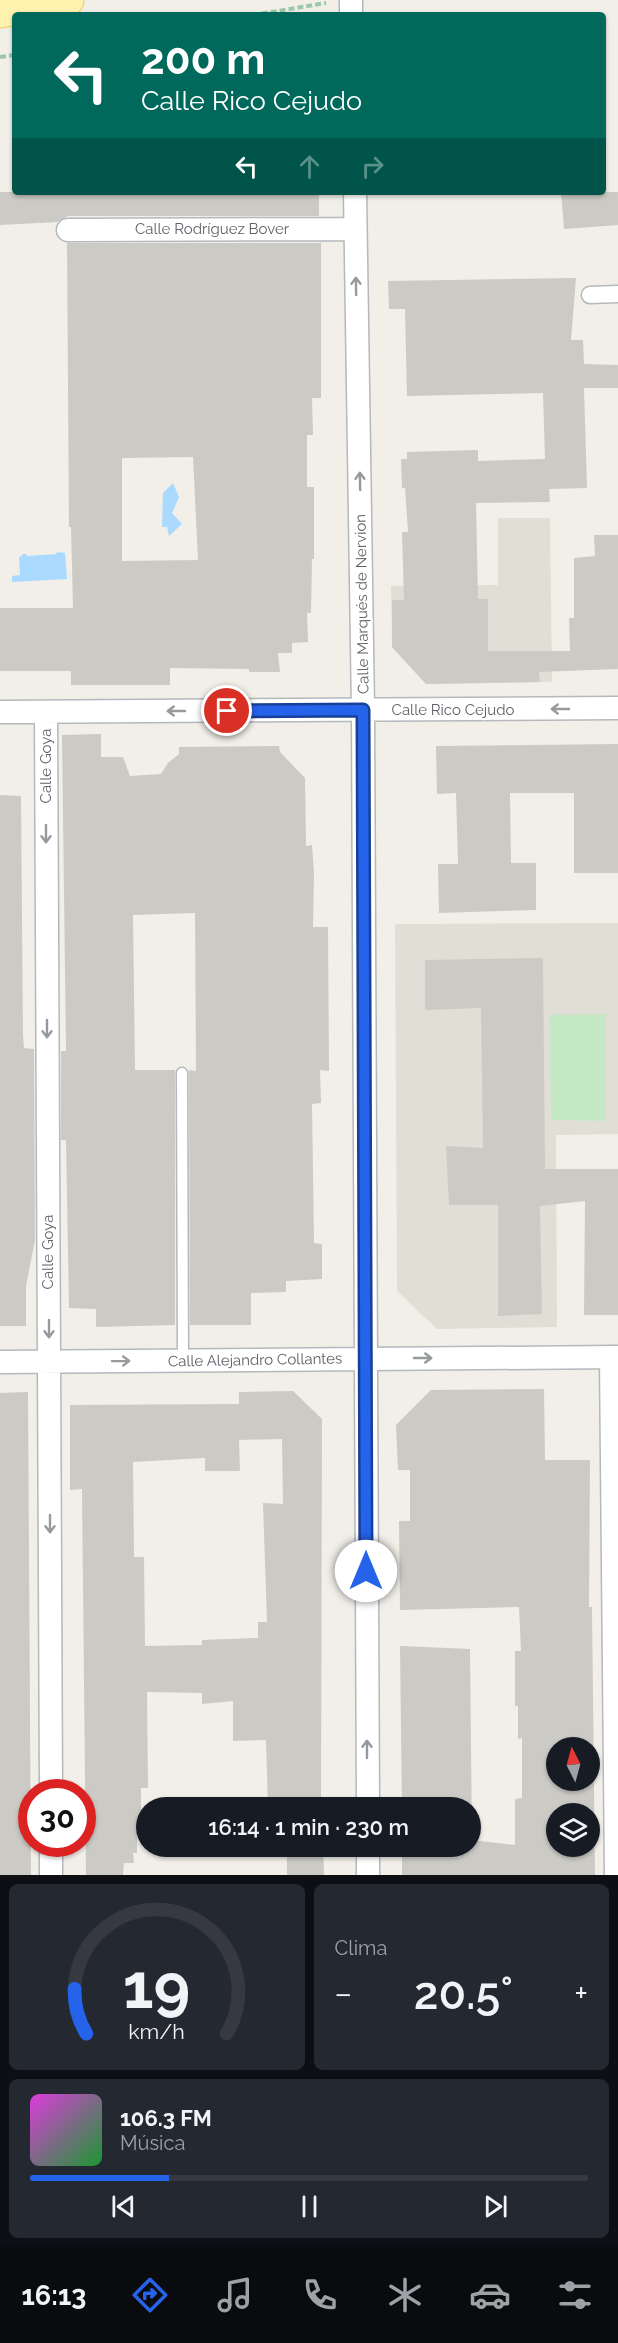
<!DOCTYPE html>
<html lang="es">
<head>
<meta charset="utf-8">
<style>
  :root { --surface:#171b24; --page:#242831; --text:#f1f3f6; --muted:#9ea1a6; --line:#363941; --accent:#2563eb }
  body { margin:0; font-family:Raleway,sans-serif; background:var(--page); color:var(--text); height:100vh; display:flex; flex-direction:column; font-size:22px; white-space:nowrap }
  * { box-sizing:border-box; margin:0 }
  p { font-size:20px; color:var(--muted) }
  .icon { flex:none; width:33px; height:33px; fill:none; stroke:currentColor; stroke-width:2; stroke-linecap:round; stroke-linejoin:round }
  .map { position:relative; height:1875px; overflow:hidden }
  .panel { display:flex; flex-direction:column; gap:9px; padding:9px; background:#0d0f14; flex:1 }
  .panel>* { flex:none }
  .top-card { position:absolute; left:12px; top:12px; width:594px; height:183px; border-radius:6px; box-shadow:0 2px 4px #0004; background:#00695c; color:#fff; overflow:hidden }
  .needle { width:39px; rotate:354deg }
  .fabs { position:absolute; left:546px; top:1737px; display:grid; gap:12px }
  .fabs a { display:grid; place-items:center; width:54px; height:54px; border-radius:50%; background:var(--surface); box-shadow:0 2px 4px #0004; font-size:30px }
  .speed { position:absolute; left:18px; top:1779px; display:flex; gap:12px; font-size:30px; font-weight:700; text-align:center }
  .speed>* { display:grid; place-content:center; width:78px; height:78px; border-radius:50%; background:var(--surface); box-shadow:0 2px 4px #0004; line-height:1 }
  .speed .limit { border:9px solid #d22; background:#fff; color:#111 }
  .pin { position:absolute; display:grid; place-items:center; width:51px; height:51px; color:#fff; margin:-26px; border:3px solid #fff; border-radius:50%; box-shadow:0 2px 6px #0007 }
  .me { position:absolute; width:66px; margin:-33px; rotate:0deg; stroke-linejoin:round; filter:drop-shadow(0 0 4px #0008) }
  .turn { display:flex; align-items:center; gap:21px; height:126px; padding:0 30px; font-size:27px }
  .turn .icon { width:78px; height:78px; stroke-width:2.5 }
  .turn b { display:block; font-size:42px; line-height:51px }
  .lanes { display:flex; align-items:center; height:57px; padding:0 30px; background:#0003; justify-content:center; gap:30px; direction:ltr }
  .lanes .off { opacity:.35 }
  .big { font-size:45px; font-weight:600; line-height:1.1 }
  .panel .card { flex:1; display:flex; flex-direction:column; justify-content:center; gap:9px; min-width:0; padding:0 21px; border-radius:9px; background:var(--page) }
  .panel .dial { align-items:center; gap:0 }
  .dial svg { height:156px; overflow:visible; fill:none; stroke:var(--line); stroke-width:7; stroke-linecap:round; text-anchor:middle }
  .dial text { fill:var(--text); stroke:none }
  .song { display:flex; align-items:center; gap:18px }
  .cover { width:72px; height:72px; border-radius:9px; background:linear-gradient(135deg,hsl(300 70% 55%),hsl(130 70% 35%)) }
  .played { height:6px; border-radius:3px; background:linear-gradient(90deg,var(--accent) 25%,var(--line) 25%) }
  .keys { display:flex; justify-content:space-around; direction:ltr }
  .heat { display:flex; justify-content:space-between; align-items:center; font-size:33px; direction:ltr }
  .panel .tiles { flex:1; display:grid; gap:9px; grid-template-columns:1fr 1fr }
  .card:last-child { grid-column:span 2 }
  .trip { position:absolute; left:136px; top:1797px; width:345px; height:60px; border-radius:30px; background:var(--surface); box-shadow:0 2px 4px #0004; font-weight:600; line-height:60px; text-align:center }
  .tabs { display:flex; height:96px; justify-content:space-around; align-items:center; background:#090b0e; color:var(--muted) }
  .tabs .icon { width:42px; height:42px }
  .tabs .current { color:var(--accent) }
  .tabs b { font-size:27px; color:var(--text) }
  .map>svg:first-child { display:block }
  .education { fill:#e1ded6 }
  .green { fill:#c5e8c5 }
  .water { fill:#aadaff }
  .building { fill:#cccac5; fill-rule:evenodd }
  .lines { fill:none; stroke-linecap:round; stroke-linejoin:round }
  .service-casing { stroke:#b5b8bc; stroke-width:13 }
  .pedestrian-casing { stroke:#b5b8bc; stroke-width:19 }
  .minor-casing { stroke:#b5b8bc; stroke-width:25 }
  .primary-casing { stroke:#f2c960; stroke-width:35 }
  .path { stroke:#9cc7a9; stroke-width:4; stroke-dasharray:6 3; stroke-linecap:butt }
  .service { stroke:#fff; stroke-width:10 }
  .pedestrian { stroke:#fff; stroke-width:16 }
  .minor { stroke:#fff; stroke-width:22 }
  .primary { stroke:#fff2af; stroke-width:33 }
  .oneway { stroke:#979a9d }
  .route-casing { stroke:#184099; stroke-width:15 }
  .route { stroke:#2563eb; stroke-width:10 }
  .labels { text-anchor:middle; stroke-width:4.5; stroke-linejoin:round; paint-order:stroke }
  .street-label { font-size:15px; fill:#5f6368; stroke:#fff }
</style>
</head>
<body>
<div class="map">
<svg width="618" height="1875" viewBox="0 0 618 1875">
  <rect width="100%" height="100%" fill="#f1efe8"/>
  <path class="education" d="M498 518H550L552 682 426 684 392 647 391 586 498 585Z
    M618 923V1134L556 1135 557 1327 437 1329 397 1291 395 924Z"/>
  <path class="green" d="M606 1014V1121L551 1120 549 1015Z"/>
  <path class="water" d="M173 483 179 497 172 513 182 524 169 536 167 527H162L163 493Z
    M57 552 65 553 67 579 12 582V576L20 575 19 557 22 556V554H26L27 556 56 554Z"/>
  <path class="building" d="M0 192H319V216H68L57 222 0 225Z
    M561 192H618V225L564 229Z
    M67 243H321V398H312L313 435H307V487H314V559H312L311 613H307L308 642 292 643V653H278L280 672H249V669L170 668V685H71V671H0V608H73L71 527H69ZM193 457 198 560 122 561V458Z
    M576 278 571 340H583L584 364 618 365V388H584L587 488 549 489 550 502 476 503 478 599H488V651H570L569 618H574V558L595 556 594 535H618V669L539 672 540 682 426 684 392 647V600H404L402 532H408L405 488H402L401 459H407V452L478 450V461L545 459 543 393 407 396 405 309H389L388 281Z
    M101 734V757H123L130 776 161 774 168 763 179 754V747L279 746 280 752 305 778 306 846 312 845 314 874 313 927H328L329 1071 320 1070 321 1103 312 1104 314 1243 322 1244V1279L286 1281V1292L251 1293V1325H190L189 1070 196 1071 195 913 133 915 135 1070H175V1325L96 1327V1309L69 1308 66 1140H61V1051H66L62 735Z
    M618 744V873H574V793H510L511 863H536V910L439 913 438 864H458L456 793 437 794 436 746Z
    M0 795 21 796 23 1035 24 1048 34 1049 35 1240 26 1286V1326H0Z
    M543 958 545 1169H618V1315H584L585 1201 540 1206 542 1314 498 1316V1205H449L446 1146 483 1148 481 1008 425 1010V960Z
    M544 1389 545 1460H590L589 1607H592L595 1875H402V1846H471V1808H402L400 1646 470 1649 472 1840 515 1845V1799L522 1798V1738L518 1739V1706H515V1651H521L519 1607 400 1610 399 1521H410V1470H398L396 1425 431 1390ZM556 1748H590V1780H556ZM556 1814H590V1846H556Z
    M293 1391 322 1419 321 1808H268L266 1740 233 1741V1701L202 1704V1693L147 1692 148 1788H141V1820H137V1853H133L134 1863H124L123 1875H86L82 1489 70 1490V1405L239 1404V1392ZM282 1439 283 1504 263 1503 267 1622H258V1638L202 1640V1645L145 1646 144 1557H134L133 1462 205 1458V1471H240L239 1440Z
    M28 1392 31 1875H0V1393Z
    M287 1846H323L324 1875H287Z"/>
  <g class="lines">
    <defs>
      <path id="service" d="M182 1073 183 1360"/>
      <path id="pedestrian" d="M590 295 618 294"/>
      <path id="minor" d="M351 15V0
        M355 192 363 710 368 1808
        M68 230 355 229
        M0 712 618 708
        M46 712 51 1792
        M611 1357 616 1875
        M0 1362 618 1357
        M51 1844V1875
        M368 1846V1875"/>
      <path id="primary" d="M0 11 67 0"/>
    </defs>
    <use href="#service" class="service-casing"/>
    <use href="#pedestrian" class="pedestrian-casing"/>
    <use href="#minor" class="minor-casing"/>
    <use href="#primary" class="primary-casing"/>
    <path class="path" d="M253 15 326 3
      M0 57 15 55"/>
    <use href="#service" class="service"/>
    <use href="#pedestrian" class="pedestrian"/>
    <use href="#minor" class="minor"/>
    <use href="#primary" class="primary"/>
  </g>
  <defs><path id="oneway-shaft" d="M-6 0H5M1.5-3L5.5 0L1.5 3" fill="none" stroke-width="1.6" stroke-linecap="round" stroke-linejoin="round" transform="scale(1.5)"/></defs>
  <g class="oneway">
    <use href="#oneway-shaft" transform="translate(356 286) rotate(-91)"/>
    <use href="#oneway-shaft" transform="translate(360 481) rotate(-91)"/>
    <use href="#oneway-shaft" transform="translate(560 709) rotate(180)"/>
    <use href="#oneway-shaft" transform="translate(176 711) rotate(180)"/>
    <use href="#oneway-shaft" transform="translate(46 834) rotate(90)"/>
    <use href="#oneway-shaft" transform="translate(47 1029) rotate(90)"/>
    <use href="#oneway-shaft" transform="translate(49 1329) rotate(90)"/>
    <use href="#oneway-shaft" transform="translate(423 1358)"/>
    <use href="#oneway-shaft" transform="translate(121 1361) rotate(-1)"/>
    <use href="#oneway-shaft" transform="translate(50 1524) rotate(90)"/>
    <use href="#oneway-shaft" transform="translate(367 1749) rotate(-90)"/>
  </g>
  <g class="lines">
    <defs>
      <path id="route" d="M227 711 363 710 366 1571"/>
    </defs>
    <use href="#route" class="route-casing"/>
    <use href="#route" class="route"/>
  </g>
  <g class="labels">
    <g class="street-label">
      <text x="212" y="234">Calle Rodríguez Bover</text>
      <text transform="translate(362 604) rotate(-91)" y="5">Calle Marqués de Nervion</text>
      <text x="453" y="715">Calle Rico Cejudo</text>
      <text transform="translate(46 766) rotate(-90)" y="5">Calle Goya</text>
      <text transform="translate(48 1252) rotate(-90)" y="5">Calle Goya</text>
      <text transform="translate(255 1360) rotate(-1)" y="5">Calle Alejandro Collantes</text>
    </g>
  </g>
</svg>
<div class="fabs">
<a><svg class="needle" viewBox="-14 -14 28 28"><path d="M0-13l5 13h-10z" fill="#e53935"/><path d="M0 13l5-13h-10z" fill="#9ea1a6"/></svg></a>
<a><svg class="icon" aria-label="layers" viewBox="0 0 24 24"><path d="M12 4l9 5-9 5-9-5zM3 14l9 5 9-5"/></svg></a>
</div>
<div class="speed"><div class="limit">30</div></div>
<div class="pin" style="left:227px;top:711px;background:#d93025"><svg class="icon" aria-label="arrive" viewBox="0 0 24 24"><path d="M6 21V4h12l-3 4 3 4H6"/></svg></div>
<svg class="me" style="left:366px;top:1571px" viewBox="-20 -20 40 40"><circle r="19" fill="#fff"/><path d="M0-13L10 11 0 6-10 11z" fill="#2563eb"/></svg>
<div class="trip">16:14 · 1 min · 230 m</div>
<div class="top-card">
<div class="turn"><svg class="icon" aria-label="left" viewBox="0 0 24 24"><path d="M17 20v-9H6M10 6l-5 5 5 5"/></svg><div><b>200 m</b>Calle Rico Cejudo</div></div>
<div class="lanes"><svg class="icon" aria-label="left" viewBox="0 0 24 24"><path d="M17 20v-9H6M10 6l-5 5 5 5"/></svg><svg class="icon off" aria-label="ahead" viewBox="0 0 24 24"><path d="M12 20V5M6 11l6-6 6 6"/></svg><svg class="icon off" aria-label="right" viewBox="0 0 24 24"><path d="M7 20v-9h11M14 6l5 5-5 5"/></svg></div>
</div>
</div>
<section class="panel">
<div class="tiles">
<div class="card dial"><svg viewBox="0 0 100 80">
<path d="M14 69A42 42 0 1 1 86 69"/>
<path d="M14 69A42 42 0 0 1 8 46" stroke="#2563eb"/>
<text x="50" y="56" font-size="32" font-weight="700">19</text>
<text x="50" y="72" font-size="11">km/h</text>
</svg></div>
<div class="card"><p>Clima</p>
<div class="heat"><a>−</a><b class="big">20.5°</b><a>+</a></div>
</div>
<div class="card">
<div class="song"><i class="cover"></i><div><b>106.3 FM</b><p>Música</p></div></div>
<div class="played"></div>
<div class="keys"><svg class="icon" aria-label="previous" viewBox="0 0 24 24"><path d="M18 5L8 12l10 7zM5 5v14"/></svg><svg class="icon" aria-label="pause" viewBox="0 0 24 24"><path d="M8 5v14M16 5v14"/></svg><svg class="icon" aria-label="next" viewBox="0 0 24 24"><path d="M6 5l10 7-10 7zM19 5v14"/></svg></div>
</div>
</div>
</section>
<nav class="tabs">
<b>16:13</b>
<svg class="icon current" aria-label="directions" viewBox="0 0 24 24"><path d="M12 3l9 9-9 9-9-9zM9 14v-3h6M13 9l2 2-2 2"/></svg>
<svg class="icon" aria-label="music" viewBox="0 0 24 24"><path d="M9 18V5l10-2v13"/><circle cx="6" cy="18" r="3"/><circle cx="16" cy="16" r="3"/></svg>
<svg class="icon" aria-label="phone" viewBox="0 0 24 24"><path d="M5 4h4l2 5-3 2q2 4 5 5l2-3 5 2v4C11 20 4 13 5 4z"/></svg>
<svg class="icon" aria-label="climate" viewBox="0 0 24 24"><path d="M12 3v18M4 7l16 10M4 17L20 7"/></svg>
<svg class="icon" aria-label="car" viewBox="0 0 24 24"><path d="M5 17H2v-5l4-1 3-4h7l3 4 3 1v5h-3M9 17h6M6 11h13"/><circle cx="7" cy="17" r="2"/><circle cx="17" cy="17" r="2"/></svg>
<svg class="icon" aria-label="filters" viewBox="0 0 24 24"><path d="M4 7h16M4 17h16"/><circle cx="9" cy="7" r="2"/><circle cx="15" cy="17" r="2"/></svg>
</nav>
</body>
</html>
